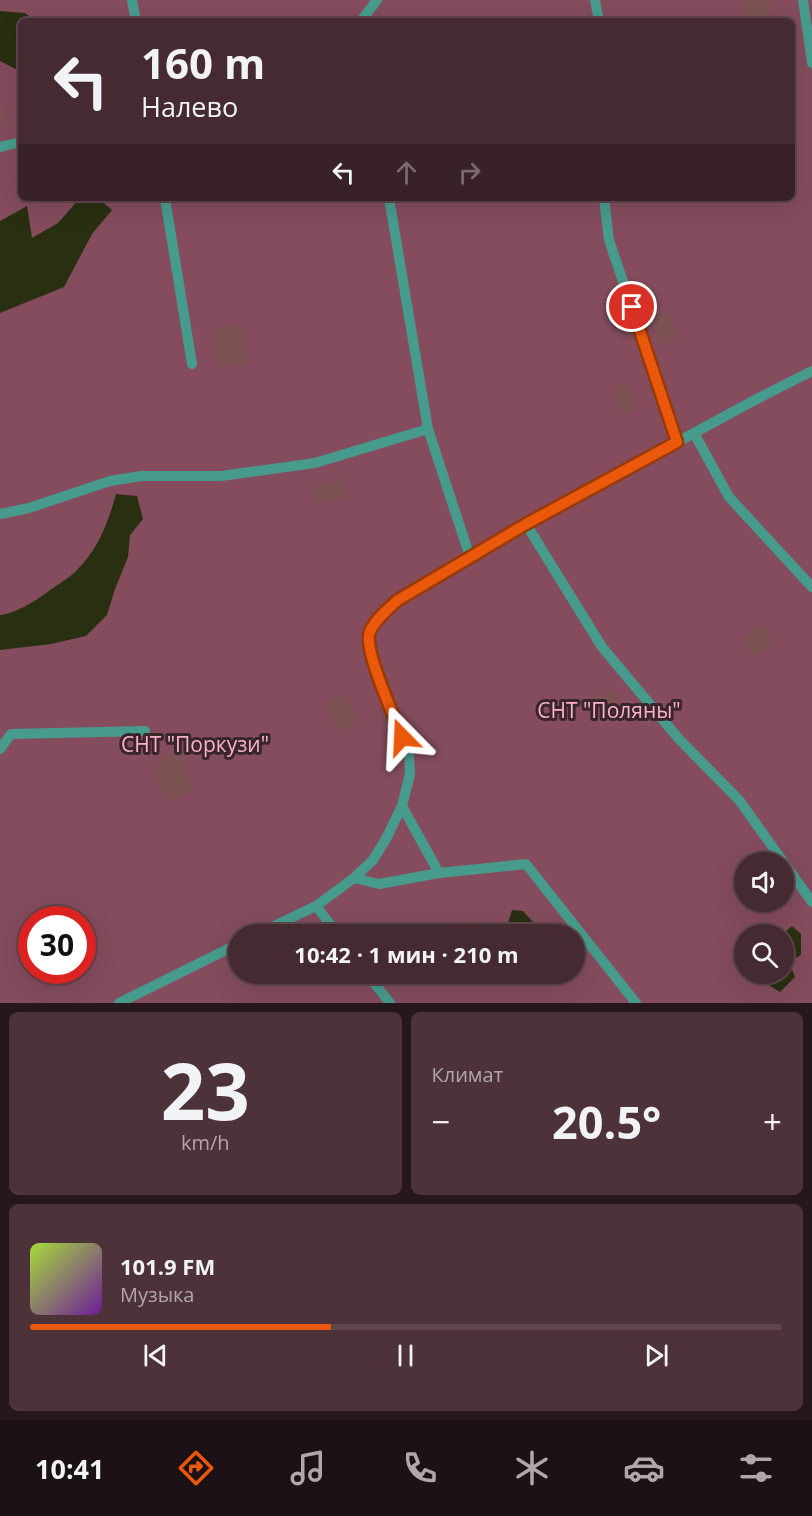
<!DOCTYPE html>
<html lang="ru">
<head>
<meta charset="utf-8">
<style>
  :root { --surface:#462a32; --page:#4d323a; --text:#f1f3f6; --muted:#b0a7ac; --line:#5e464d; --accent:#ea580c }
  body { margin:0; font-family:"Open Sans",sans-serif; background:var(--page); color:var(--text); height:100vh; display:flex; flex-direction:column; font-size:22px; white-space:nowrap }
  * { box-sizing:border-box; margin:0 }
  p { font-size:20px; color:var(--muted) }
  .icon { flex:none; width:33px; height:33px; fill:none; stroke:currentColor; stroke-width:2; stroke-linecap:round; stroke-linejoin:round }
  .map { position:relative; height:1003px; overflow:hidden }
  .drawer { display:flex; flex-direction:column; gap:9px; padding:9px; background:#26171c; flex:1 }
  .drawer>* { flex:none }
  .top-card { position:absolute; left:18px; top:18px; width:777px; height:183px; border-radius:9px; box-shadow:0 6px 24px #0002,0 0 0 2px var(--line); background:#462a32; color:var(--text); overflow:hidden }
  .fabs { position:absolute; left:734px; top:852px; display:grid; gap:12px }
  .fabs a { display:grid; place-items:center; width:60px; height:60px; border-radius:50%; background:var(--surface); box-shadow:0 6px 24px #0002,0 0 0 2px var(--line); font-size:30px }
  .speed { position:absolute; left:18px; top:906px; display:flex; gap:12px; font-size:30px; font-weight:700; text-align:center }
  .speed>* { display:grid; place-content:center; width:78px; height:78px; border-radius:50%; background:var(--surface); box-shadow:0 6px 24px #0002,0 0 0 2px var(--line); line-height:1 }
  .speed .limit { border:9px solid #d22; background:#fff; color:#111 }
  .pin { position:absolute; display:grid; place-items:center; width:51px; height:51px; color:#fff; margin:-26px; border:3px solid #fff; border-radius:50%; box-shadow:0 2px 6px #0007 }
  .me { position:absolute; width:66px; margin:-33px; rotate:339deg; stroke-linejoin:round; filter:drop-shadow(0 0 4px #0008) }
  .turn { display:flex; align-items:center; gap:21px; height:126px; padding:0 24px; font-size:27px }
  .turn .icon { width:78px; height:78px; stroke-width:2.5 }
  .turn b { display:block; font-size:42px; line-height:51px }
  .lanes { display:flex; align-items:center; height:57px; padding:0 24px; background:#0003; justify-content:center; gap:30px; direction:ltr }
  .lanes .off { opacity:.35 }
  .big { font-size:45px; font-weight:700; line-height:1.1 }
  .drawer .card { flex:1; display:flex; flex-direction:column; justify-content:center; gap:9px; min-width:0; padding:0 21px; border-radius:9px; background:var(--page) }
  .drawer .dial { align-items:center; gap:0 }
  .dial b { font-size:78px; line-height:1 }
  .song { display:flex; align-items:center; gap:18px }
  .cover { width:72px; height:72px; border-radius:9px; background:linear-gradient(135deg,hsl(80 70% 55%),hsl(280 70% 35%)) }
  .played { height:6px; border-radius:3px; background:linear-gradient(90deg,var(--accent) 40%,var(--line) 40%) }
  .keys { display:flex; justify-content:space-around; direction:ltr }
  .heat { display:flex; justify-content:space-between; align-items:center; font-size:33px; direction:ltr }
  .drawer .tiles { flex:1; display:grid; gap:9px; grid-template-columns:1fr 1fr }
  .card:last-child { grid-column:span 2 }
  .trip { position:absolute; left:228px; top:924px; width:357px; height:60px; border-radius:30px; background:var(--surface); box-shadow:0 6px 24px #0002,0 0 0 2px var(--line); font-weight:700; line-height:60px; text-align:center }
  .menu { display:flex; height:96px; justify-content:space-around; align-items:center; background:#1c1114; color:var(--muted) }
  .menu .icon { width:42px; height:42px }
  .menu .active { color:var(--accent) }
  .menu b { font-size:27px; color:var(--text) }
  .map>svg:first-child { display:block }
  .green { fill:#844c5d; fill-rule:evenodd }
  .water { fill:#293011 }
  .building { fill:#7c5352 }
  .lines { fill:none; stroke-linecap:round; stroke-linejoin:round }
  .minor { stroke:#479b8d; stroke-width:10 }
  .route-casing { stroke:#983908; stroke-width:15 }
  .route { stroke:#ea580c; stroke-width:10 }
  .labels { text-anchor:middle; stroke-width:6; stroke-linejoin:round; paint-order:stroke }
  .park-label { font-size:21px; fill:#feb0c6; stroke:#38262b }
</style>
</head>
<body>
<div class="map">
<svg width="812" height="1003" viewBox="0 0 812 1003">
  <rect width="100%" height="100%" fill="#5e3843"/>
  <path class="green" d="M0 0H812V1003H0ZM21 21H792V198H21ZM744 862H783V902H744ZM32 920H82V970H32ZM238 934H574V974H238ZM744 934H783V974H744Z"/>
  <path class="water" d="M0 11 25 13 36 21H21V72L0 61Z
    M80 198H98L112 210 92 234 64 287 0 313V221L27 206 32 238 58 223Z
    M116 494 137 496 143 519 130 535 128 557 115 589 107 615 86 636 51 644 0 650V615C16 613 32 603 46 593 55 586 67 580 76 571 98 550 108 523 116 494Z
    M512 910 523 911 534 923 552 929V934H498L495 930 507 926Z
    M792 926 801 934V955L789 962 795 977 780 992 761 980 758 974H783V934Z"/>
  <path class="building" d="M743 0H769L771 21H745Z
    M0 103 6 122 0 123Z
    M669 311 677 339 658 344 650 317Z
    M243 325 248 363 218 367 213 329Z
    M629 384 637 408 621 414 612 390Z
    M341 478 346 497 317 505 312 487Z
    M760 624 774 641 756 656 742 639Z
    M614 690 619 701 603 709 597 698Z
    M346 694 357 723 337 731 325 702Z
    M180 751 194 791 165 802 153 767 163 764 160 758Z
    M466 918 477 934H451L447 929Z"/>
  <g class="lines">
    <path class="minor" d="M132 0 136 21
      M595 0 599 21
      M803 0 812 63
      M361 21 377 0
      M0 147 21 142
      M165 198 192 364
      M389 198 428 429 470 557
      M604 198 609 240 677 442
      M694 433 729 497 812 587
      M0 514 29 508 110 481 141 476H221L315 463 428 429
      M526 524 602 647 679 739 739 800 812 902
      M0 749 11 734 145 731
      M402 806 439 873
      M354 878 379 884 439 873 526 864 636 1003
      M316 906 338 934
      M257 934 316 906 354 878 373 860 386 839 402 806 410 774 409 756 370 649C369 645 368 638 369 634 371 622 389 608 397 600L526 524 753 401 812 371
      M367 974 390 1003
      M119 1003 238 944"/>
  </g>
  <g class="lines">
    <defs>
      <path id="route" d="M402 737C394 716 366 655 369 635 371 623 389 608 398 600L526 524 677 442 632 307"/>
    </defs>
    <use href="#route" class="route-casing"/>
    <use href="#route" class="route"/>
  </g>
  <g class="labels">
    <g class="park-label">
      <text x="609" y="718">СНТ "Поляны"</text>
      <text x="195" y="752">СНТ "Поркузи"</text>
    </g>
  </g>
</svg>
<div class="fabs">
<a><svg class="icon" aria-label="sound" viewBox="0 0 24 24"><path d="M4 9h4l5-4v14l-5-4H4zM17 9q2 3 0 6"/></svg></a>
<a><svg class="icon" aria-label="search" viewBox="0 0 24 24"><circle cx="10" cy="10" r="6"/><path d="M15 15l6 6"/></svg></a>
</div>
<div class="speed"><div class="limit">30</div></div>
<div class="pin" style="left:632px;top:307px;background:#d93025"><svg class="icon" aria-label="arrive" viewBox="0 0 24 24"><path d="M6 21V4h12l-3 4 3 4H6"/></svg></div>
<svg class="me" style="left:402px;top:737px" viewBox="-20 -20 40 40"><path d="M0-17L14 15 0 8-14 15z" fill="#ea580c" stroke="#fff" stroke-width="4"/></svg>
<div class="trip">10:42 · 1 мин · 210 m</div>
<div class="top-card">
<div class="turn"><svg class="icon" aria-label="left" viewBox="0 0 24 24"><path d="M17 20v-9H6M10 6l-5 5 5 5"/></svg><div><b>160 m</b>Налево</div></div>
<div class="lanes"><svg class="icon" aria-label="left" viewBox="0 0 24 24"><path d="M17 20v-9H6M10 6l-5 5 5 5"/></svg><svg class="icon off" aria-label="ahead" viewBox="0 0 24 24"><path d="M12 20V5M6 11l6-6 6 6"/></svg><svg class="icon off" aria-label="right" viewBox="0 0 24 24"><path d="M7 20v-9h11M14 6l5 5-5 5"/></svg></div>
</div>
</div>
<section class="drawer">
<div class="tiles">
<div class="card dial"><b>23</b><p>km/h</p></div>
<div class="card"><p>Климат</p>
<div class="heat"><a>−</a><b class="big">20.5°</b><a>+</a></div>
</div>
<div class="card">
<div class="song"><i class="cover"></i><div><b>101.9 FM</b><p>Музыка</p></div></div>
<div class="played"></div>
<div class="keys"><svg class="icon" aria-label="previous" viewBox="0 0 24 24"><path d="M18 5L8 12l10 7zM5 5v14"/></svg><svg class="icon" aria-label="pause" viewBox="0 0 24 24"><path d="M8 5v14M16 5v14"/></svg><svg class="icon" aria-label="next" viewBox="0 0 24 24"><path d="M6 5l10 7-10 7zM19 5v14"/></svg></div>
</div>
</div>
</section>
<nav class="menu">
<b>10:41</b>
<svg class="icon active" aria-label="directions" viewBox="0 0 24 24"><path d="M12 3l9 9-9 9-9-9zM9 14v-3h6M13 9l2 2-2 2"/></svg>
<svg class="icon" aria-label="music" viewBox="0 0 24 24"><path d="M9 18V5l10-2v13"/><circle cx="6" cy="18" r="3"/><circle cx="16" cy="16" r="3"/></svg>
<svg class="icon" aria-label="phone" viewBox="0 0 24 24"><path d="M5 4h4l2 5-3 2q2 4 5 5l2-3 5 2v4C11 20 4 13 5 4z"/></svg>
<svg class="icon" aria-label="climate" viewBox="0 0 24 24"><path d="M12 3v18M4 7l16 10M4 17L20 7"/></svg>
<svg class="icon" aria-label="car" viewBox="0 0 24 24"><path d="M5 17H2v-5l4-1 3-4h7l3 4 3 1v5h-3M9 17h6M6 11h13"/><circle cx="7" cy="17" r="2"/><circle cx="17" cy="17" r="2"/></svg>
<svg class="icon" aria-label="filters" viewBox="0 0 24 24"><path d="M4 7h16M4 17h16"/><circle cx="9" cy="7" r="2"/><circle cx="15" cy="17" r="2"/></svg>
</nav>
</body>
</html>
